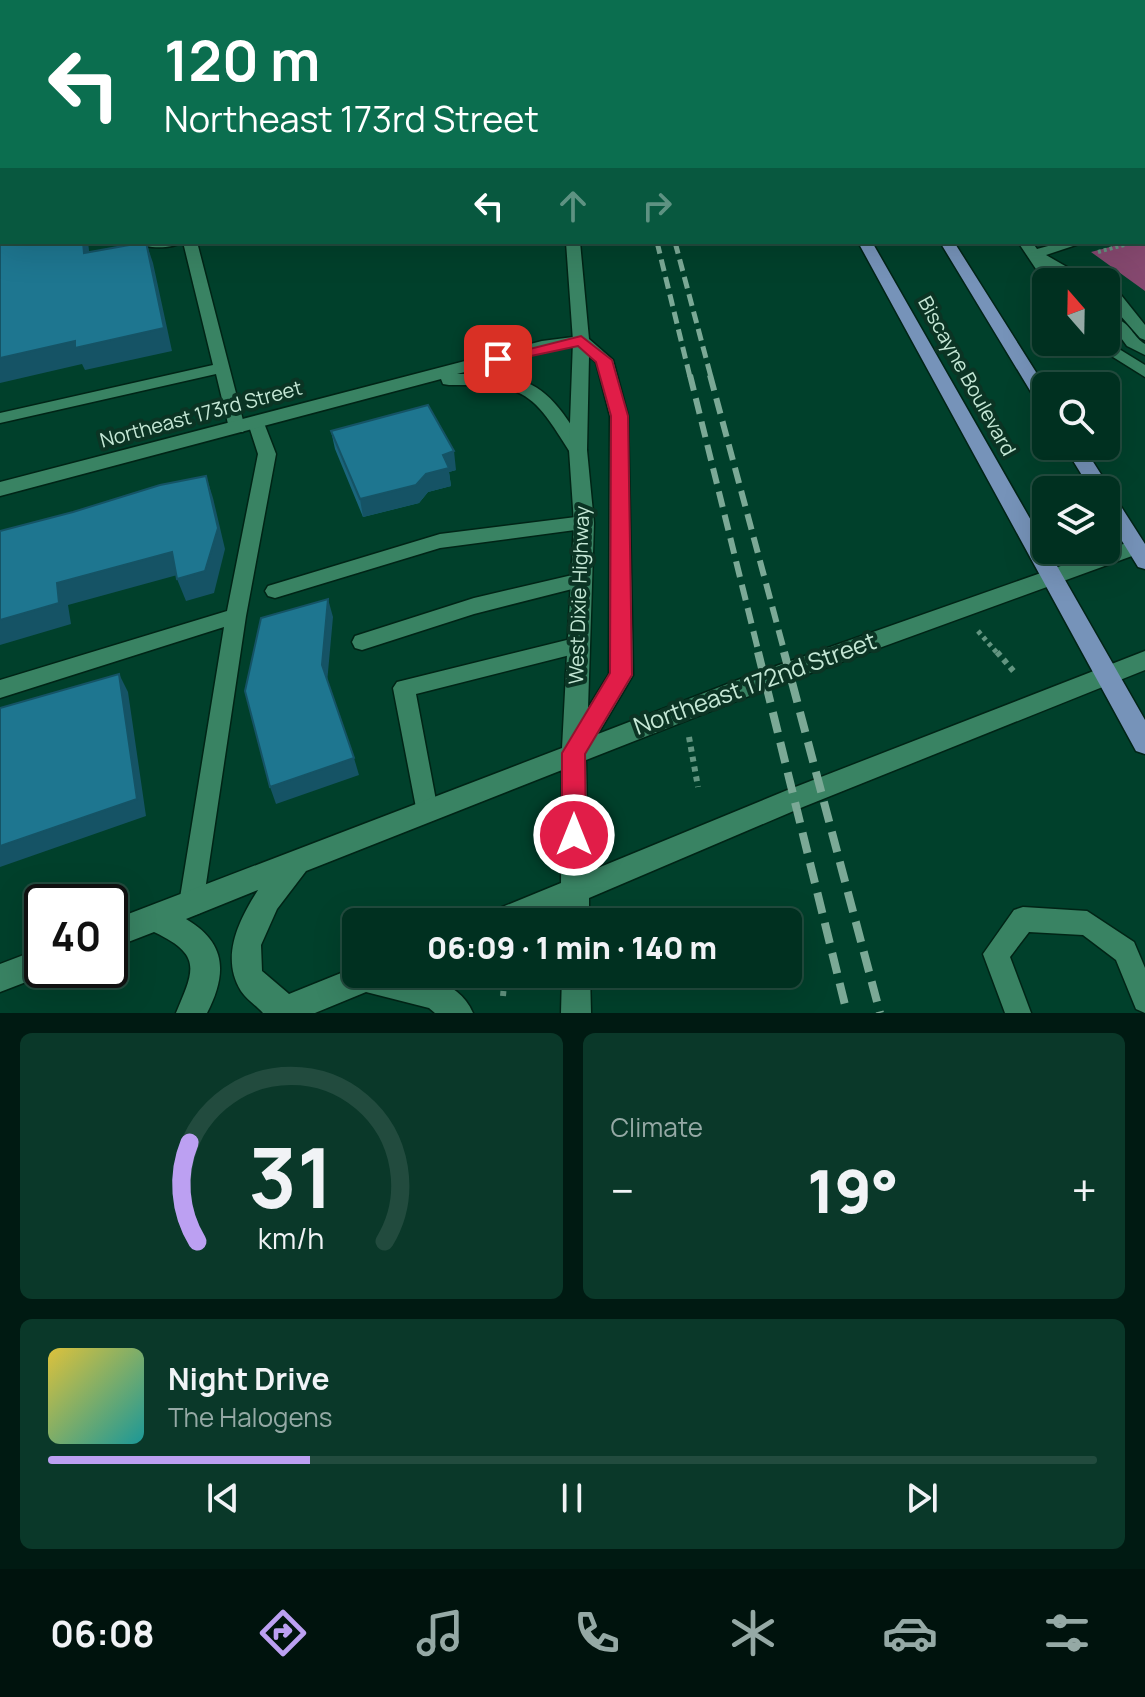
<!DOCTYPE html>
<html lang="en">
<head>
<meta charset="utf-8">
<style>
  :root { --surface:#003020; --page:#0a3829; --text:#f1f3f6; --muted:#95a9a5; --line:#224b3e; --accent:#bca0f2 }
  body { margin:0; font-family:Manrope,sans-serif; background:var(--page); color:var(--text); height:100vh; display:flex; flex-direction:column; font-size:30px; white-space:nowrap }
  * { box-sizing:border-box; margin:0 }
  p { font-size:26px; color:var(--muted) }
  .icon { flex:none; width:44px; height:44px; fill:none; stroke:currentColor; stroke-width:2; stroke-linecap:round; stroke-linejoin:round }
  .map { position:relative; height:1013px; overflow:hidden }
  .details { display:flex; flex-direction:column; gap:20px; padding:20px; background:#001a12; flex:1 }
  .details>* { flex:none }
  .guide { position:absolute; left:0px; top:0px; width:1146px; height:244px; box-shadow:0 8px 32px #0002,0 0 0 2px var(--line); background:#0b6e4f; color:#fff; overflow:hidden }
  .needle { width:52px; rotate:340deg }
  .buttons { position:absolute; left:1032px; top:268px; display:grid; gap:16px }
  .buttons a { display:grid; place-items:center; width:88px; height:88px; border-radius:12px; background:var(--surface); box-shadow:0 8px 32px #0002,0 0 0 2px var(--line); font-size:40px }
  .speed { position:absolute; left:24px; top:884px; display:flex; gap:16px; font-size:40px; font-weight:700; text-align:center }
  .speed>* { display:grid; place-content:center; width:104px; height:104px; border-radius:50%; background:var(--surface); box-shadow:0 8px 32px #0002,0 0 0 2px var(--line); line-height:1 }
  .speed .limit { border:4px solid #111; border-radius:12px; background:#fff; color:#111 }
  .pin { position:absolute; display:grid; place-items:center; width:68px; height:68px; color:#fff; margin:-34px; border-radius:16px; box-shadow:0 4px 12px #0006 }
  .me { position:absolute; width:88px; margin:-44px; rotate:0deg; stroke-linejoin:round; filter:drop-shadow(0 0 6px #0008) }
  .turn { display:flex; align-items:center; gap:28px; height:168px; padding:0 32px; font-size:36px }
  .turn .icon { width:104px; height:104px; stroke-width:2.5 }
  .turn b { display:block; font-size:56px; line-height:68px }
  .lanes { display:flex; align-items:center; height:76px; padding:0 32px; background:#0003; justify-content:center; gap:40px; direction:ltr }
  .lanes .off { opacity:.35 }
  .big { font-size:60px; font-weight:800; line-height:1.1 }
  .details .card { flex:1; display:flex; flex-direction:column; justify-content:center; gap:12px; min-width:0; padding:0 28px; border-radius:12px; background:var(--page) }
  .details .dial { align-items:center; gap:0 }
  .dial svg { height:208px; overflow:visible; fill:none; stroke:var(--line); stroke-width:7; stroke-linecap:round; text-anchor:middle }
  .dial text { fill:var(--text); stroke:none }
  .song { display:flex; align-items:center; gap:24px }
  .cover { width:96px; height:96px; border-radius:12px; background:linear-gradient(135deg,hsl(50 70% 55%),hsl(180 70% 35%)) }
  .played { height:8px; border-radius:4px; background:linear-gradient(90deg,var(--accent) 25%,var(--line) 25%) }
  .keys { display:flex; justify-content:space-around; direction:ltr }
  .heat { display:flex; justify-content:space-between; align-items:center; font-size:44px; direction:ltr }
  .details .tiles { flex:1; display:grid; gap:20px; grid-template-columns:1fr 1fr }
  .card:last-child { grid-column:span 2 }
  .trip { position:absolute; left:342px; top:908px; width:460px; height:80px; border-radius:12px; background:var(--surface); box-shadow:0 8px 32px #0002,0 0 0 2px var(--line); font-weight:800; line-height:80px; text-align:center }
  .tabs { display:flex; height:128px; justify-content:space-around; align-items:center; background:#00130d; color:var(--muted) }
  .tabs .icon { width:56px; height:56px }
  .tabs .active { color:var(--accent) }
  .tabs b { font-size:36px; color:var(--text) }
  .map>svg:first-child { display:block }
  .green { fill:#673e2d }
  .water { fill:#874970 }
  .lines { fill:none; stroke-linecap:round; stroke-linejoin:round }
  .service-casing { stroke:#002416; stroke-width:3 }
  .minor-casing { stroke:#002416; stroke-width:3 }
  .tertiary-casing { stroke:#002416; stroke-width:3 }
  .primary-casing { stroke:#002416; stroke-width:3 }
  .path-far2 { stroke:#639581; stroke-width:4; stroke-dasharray:3 3; stroke-linecap:butt }
  .path-far1 { stroke:#639581; stroke-width:5; stroke-dasharray:4 4; stroke-linecap:butt }
  .path { stroke:#639581; stroke-width:6; stroke-dasharray:5 5; stroke-linecap:butt }
  .service { fill:#398363; fill-rule:evenodd }
  .minor { fill:#398363; fill-rule:evenodd }
  .tertiary { fill:#398363; fill-rule:evenodd }
  .primary { fill:#7693b9; fill-rule:evenodd }
  .rail-far2 { stroke:#7ba996; stroke-width:5; stroke-dasharray:12 6; stroke-linecap:butt }
  .rail-far1 { stroke:#7ba996; stroke-width:6; stroke-dasharray:16 8; stroke-linecap:butt }
  .rail { stroke:#7ba996; stroke-width:8; stroke-dasharray:21 10; stroke-linecap:butt }
  .wall { fill:#1a657c }
  .shaded-wall { fill:#155365 }
  .building { fill:#1e7690; stroke:#155365; stroke-width:2 }
  .route { fill:#e11d48; stroke:#92132f; stroke-width:2 }
  .labels { text-anchor:middle; stroke-width:8; stroke-linejoin:round; paint-order:stroke }
  .street-label { font-size:20px; fill:#c5e8d6; stroke:#0b3424 }
  .near-street-label { font-size:24px; fill:#c5e8d6; stroke:#0b3424 }
</style>
</head>
<body>
<div class="map">
<svg width="1145" height="1013" viewBox="0 0 1145 1013">
  <rect width="100%" height="100%" fill="#00402b"/>
  <path class="green" d="M0 0H455L2 2 0 70Z"/>
  <path class="water" d="M1145 238V291L1091 252 1129 242H1144Z"/>
  <g class="lines">
    <defs>
      <path id="service" d="M901 0H953L954 1 899 2Z
        M136 242H182C172 249 146 249 136 242Z
        M183 242H197L245 428 243 432H231L229 428 216 374 0 423V413L213 365Z
        M1018 242H1032L1037 249 1063 242H1085L1046 255 1093 282H1075L1049 268 1059 282 1046 284Z
        M1106 289 1121 295 1145 325V340L1140 338 1106 299Z
        M1118 320C1129 322 1134 338 1145 344V355L1127 346 1111 324Z
        M1106 341 1145 365V377L1089 342Z
        M256 418 264 423 276 454 246 616 203 904 200 913 191 916 182 913 179 904 224 627 0 698V680L227 611 258 454 248 423Z
        M584 516 590 518 593 523 590 528 440 548 275 598 268 596 265 591 268 586 440 534Z
        M581 573 588 575 591 580 588 585 474 614 362 650 355 648 352 642 355 636 474 598Z
        M579 637 586 639 589 645 586 651 416 694 438 811 434 818 426 822 418 818 393 688 397 682Z
        M1023 907 1087 911 1134 942 1145 968V1013L1136 1009 1116 960 1083 935 1029 932 1010 957 1031 1013H1005L983 954 1014 910Z"/>
      <path id="minor" d="M581 336 589 341 587 345 549 350 457 374C534 373 548 386 587 450L578 456 571 454C532 391 525 384 449 385L443 384 441 379 0 496V482L542 341Z"/>
      <path id="tertiary" d="M546 0H556V2H546Z
        M566 242H580L589 339 613 360 628 416 633 675 598 734 756 673 1129 542 1136 539 1145 545 1143 552 772 687 586 760 588 872 785 791 1145 651V670L803 807 589 898V922H561V910L533 922H486L490 912 561 883 562 770 306 871 277 909 261 945 262 971 289 994 356 967V974C395 974 454 969 473 1013H435L429 1008 366 992 315 1013H263C257 1006 247 1000 241 991 220 957 239 920 258 890L186 919C227 943 227 974 207 1013H176C194 970 203 955 154 932L110 949V921L562 748 574 523 569 450 573 341ZM589 356 596 362 610 416 609 674 588 708 594 523 587 450Z
        M42 948V970L52 972 0 992V964Z
        M562 974H590L591 1013H561Z"/>
      <path id="primary" d="M736 0H746L747 2H737Z
        M761 0H776L777 2H762Z
        M793 0H803L804 2H794Z
        M858 242H872L1145 720V754L1136 751Z
        M940 242H954L1046 388V408L1037 402Z
        M1064 446H1083L1111 490 1109 493 1113 494 1145 544V569L1138 567 1106 515V490H1091Z"/>
    </defs>
    <use href="#service" class="service-casing"/>
    <use href="#minor" class="minor-casing"/>
    <use href="#tertiary" class="tertiary-casing"/>
    <use href="#primary" class="primary-casing"/>
    <path class="path-far2" d="M1098 252 1135 242"/>
    <path class="path-far1" d="M978 631 998 654"/>
    <path class="path" d="M997 652 1016 674
      M689 737 698 787
      M503 996 505 974"/>
    <use href="#service" class="service"/>
    <use href="#minor" class="minor"/>
    <use href="#tertiary" class="tertiary"/>
    <use href="#primary" class="primary"/>
    <path class="rail-far2" d="M657 242 690 377
      M675 242 711 377"/>
    <path class="rail-far1" d="M690 375 759 654
      M710 375 785 654"/>
    <path class="rail" d="M758 652 847 1013
      M784 652 880 1013"/>
  </g>
  <path class="wall" d="M1044 0H1145V15H1144V2H1049Z
    M331 431 456 470 449 472 451 486 428 492 419 503 363 517 335 449Z"/>
  <path class="shaded-wall" d="M83 242H88L92 275 84 253Z
    M146 242 153 263 172 351 85 370 82 364 0 383V358Z
    M454 451 456 470 449 472 451 486 428 492 419 503 363 517 360 499 443 455Z
    M206 476 213 498 225 549 214 593 186 601 177 579Z
    M172 552 181 574 68 605 71 624 0 645V620L57 583Z
    M328 599 333 617 327 683 322 665Z
    M119 674 128 692 146 816 0 867V846Z
    M354 758 359 775 276 804 270 787Z"/>
  <path class="building" d="M660 0H704L705 2H661Z
    M1080 0H1145V2H1085Z
    M0 58H2V242H83L84 253 146 242 164 328 75 348V341L0 358Z
    M428 405 454 451 443 455 449 468 426 474 416 485 360 499 331 431Z
    M206 476 218 528 205 571 177 579 172 552 57 583 59 603 0 620V531L73 512 160 485Z
    M328 599 322 665 354 758 270 787 245 691 261 618Z
    M119 674 137 799 0 846V708Z"/>
  <path class="route" d="M581 336 612 360 628 416 632 675 585 754 586 835 583 842 574 846 566 842 562 835V753L610 673 611 416 596 362 578 346 498 363 490 359Z"/>
  <g class="labels">
    <g class="street-label">
      <text transform="translate(967 376) rotate(61)" y="7">Biscayne Boulevard</text>
      <text transform="translate(201 414) rotate(-15)" y="7">Northeast 173rd Street</text>
      <text transform="translate(579 595) rotate(-88)" y="7">West Dixie Highway</text>
    </g>
    <g class="near-street-label">
      <text transform="translate(755 684) rotate(-20)" y="8">Northeast 172nd Street</text>
    </g>
  </g>
</svg>
<div class="buttons">
<a><svg class="needle" viewBox="-14 -14 28 28"><path d="M0-13l5 13h-10z" fill="#e53935"/><path d="M0 13l5-13h-10z" fill="#95a9a5"/></svg></a>
<a><svg class="icon" aria-label="search" viewBox="0 0 24 24"><circle cx="10" cy="10" r="6"/><path d="M15 15l6 6"/></svg></a>
<a><svg class="icon" aria-label="layers" viewBox="0 0 24 24"><path d="M12 4l9 5-9 5-9-5zM3 14l9 5 9-5"/></svg></a>
</div>
<div class="speed"><div class="limit">40</div></div>
<div class="pin" style="left:498px;top:359px;background:#d93025"><svg class="icon" aria-label="arrive" viewBox="0 0 24 24"><path d="M6 21V4h12l-3 4 3 4H6"/></svg></div>
<svg class="me" style="left:574px;top:835px" viewBox="-20 -20 40 40"><circle r="17" fill="#e11d48" stroke="#fff" stroke-width="3"/><path d="M0-11L8 9 0 5-8 9z" fill="#fff"/></svg>
<div class="trip">06:09 · 1 min · 140 m</div>
<div class="guide">
<div class="turn"><svg class="icon" aria-label="left" viewBox="0 0 24 24"><path d="M17 20v-9H6M10 6l-5 5 5 5"/></svg><div><b>120 m</b>Northeast 173rd Street</div></div>
<div class="lanes"><svg class="icon" aria-label="left" viewBox="0 0 24 24"><path d="M17 20v-9H6M10 6l-5 5 5 5"/></svg><svg class="icon off" aria-label="ahead" viewBox="0 0 24 24"><path d="M12 20V5M6 11l6-6 6 6"/></svg><svg class="icon off" aria-label="right" viewBox="0 0 24 24"><path d="M7 20v-9h11M14 6l5 5-5 5"/></svg></div>
</div>
</div>
<section class="details">
<div class="tiles">
<div class="card dial"><svg viewBox="0 0 100 80">
<path d="M14 69A42 42 0 1 1 86 69"/>
<path d="M14 69A42 42 0 0 1 11 31" stroke="#bca0f2"/>
<text x="50" y="56" font-size="32" font-weight="700">31</text>
<text x="50" y="72" font-size="11">km/h</text>
</svg></div>
<div class="card"><p>Climate</p>
<div class="heat"><a>−</a><b class="big">19°</b><a>+</a></div>
</div>
<div class="card">
<div class="song"><i class="cover"></i><div><b>Night Drive</b><p>The Halogens</p></div></div>
<div class="played"></div>
<div class="keys"><svg class="icon" aria-label="previous" viewBox="0 0 24 24"><path d="M18 5L8 12l10 7zM5 5v14"/></svg><svg class="icon" aria-label="pause" viewBox="0 0 24 24"><path d="M8 5v14M16 5v14"/></svg><svg class="icon" aria-label="next" viewBox="0 0 24 24"><path d="M6 5l10 7-10 7zM19 5v14"/></svg></div>
</div>
</div>
</section>
<nav class="tabs">
<b>06:08</b>
<svg class="icon active" aria-label="directions" viewBox="0 0 24 24"><path d="M12 3l9 9-9 9-9-9zM9 14v-3h6M13 9l2 2-2 2"/></svg>
<svg class="icon" aria-label="music" viewBox="0 0 24 24"><path d="M9 18V5l10-2v13"/><circle cx="6" cy="18" r="3"/><circle cx="16" cy="16" r="3"/></svg>
<svg class="icon" aria-label="phone" viewBox="0 0 24 24"><path d="M5 4h4l2 5-3 2q2 4 5 5l2-3 5 2v4C11 20 4 13 5 4z"/></svg>
<svg class="icon" aria-label="climate" viewBox="0 0 24 24"><path d="M12 3v18M4 7l16 10M4 17L20 7"/></svg>
<svg class="icon" aria-label="car" viewBox="0 0 24 24"><path d="M5 17H2v-5l4-1 3-4h7l3 4 3 1v5h-3M9 17h6M6 11h13"/><circle cx="7" cy="17" r="2"/><circle cx="17" cy="17" r="2"/></svg>
<svg class="icon" aria-label="filters" viewBox="0 0 24 24"><path d="M4 7h16M4 17h16"/><circle cx="9" cy="7" r="2"/><circle cx="15" cy="17" r="2"/></svg>
</nav>
</body>
</html>
